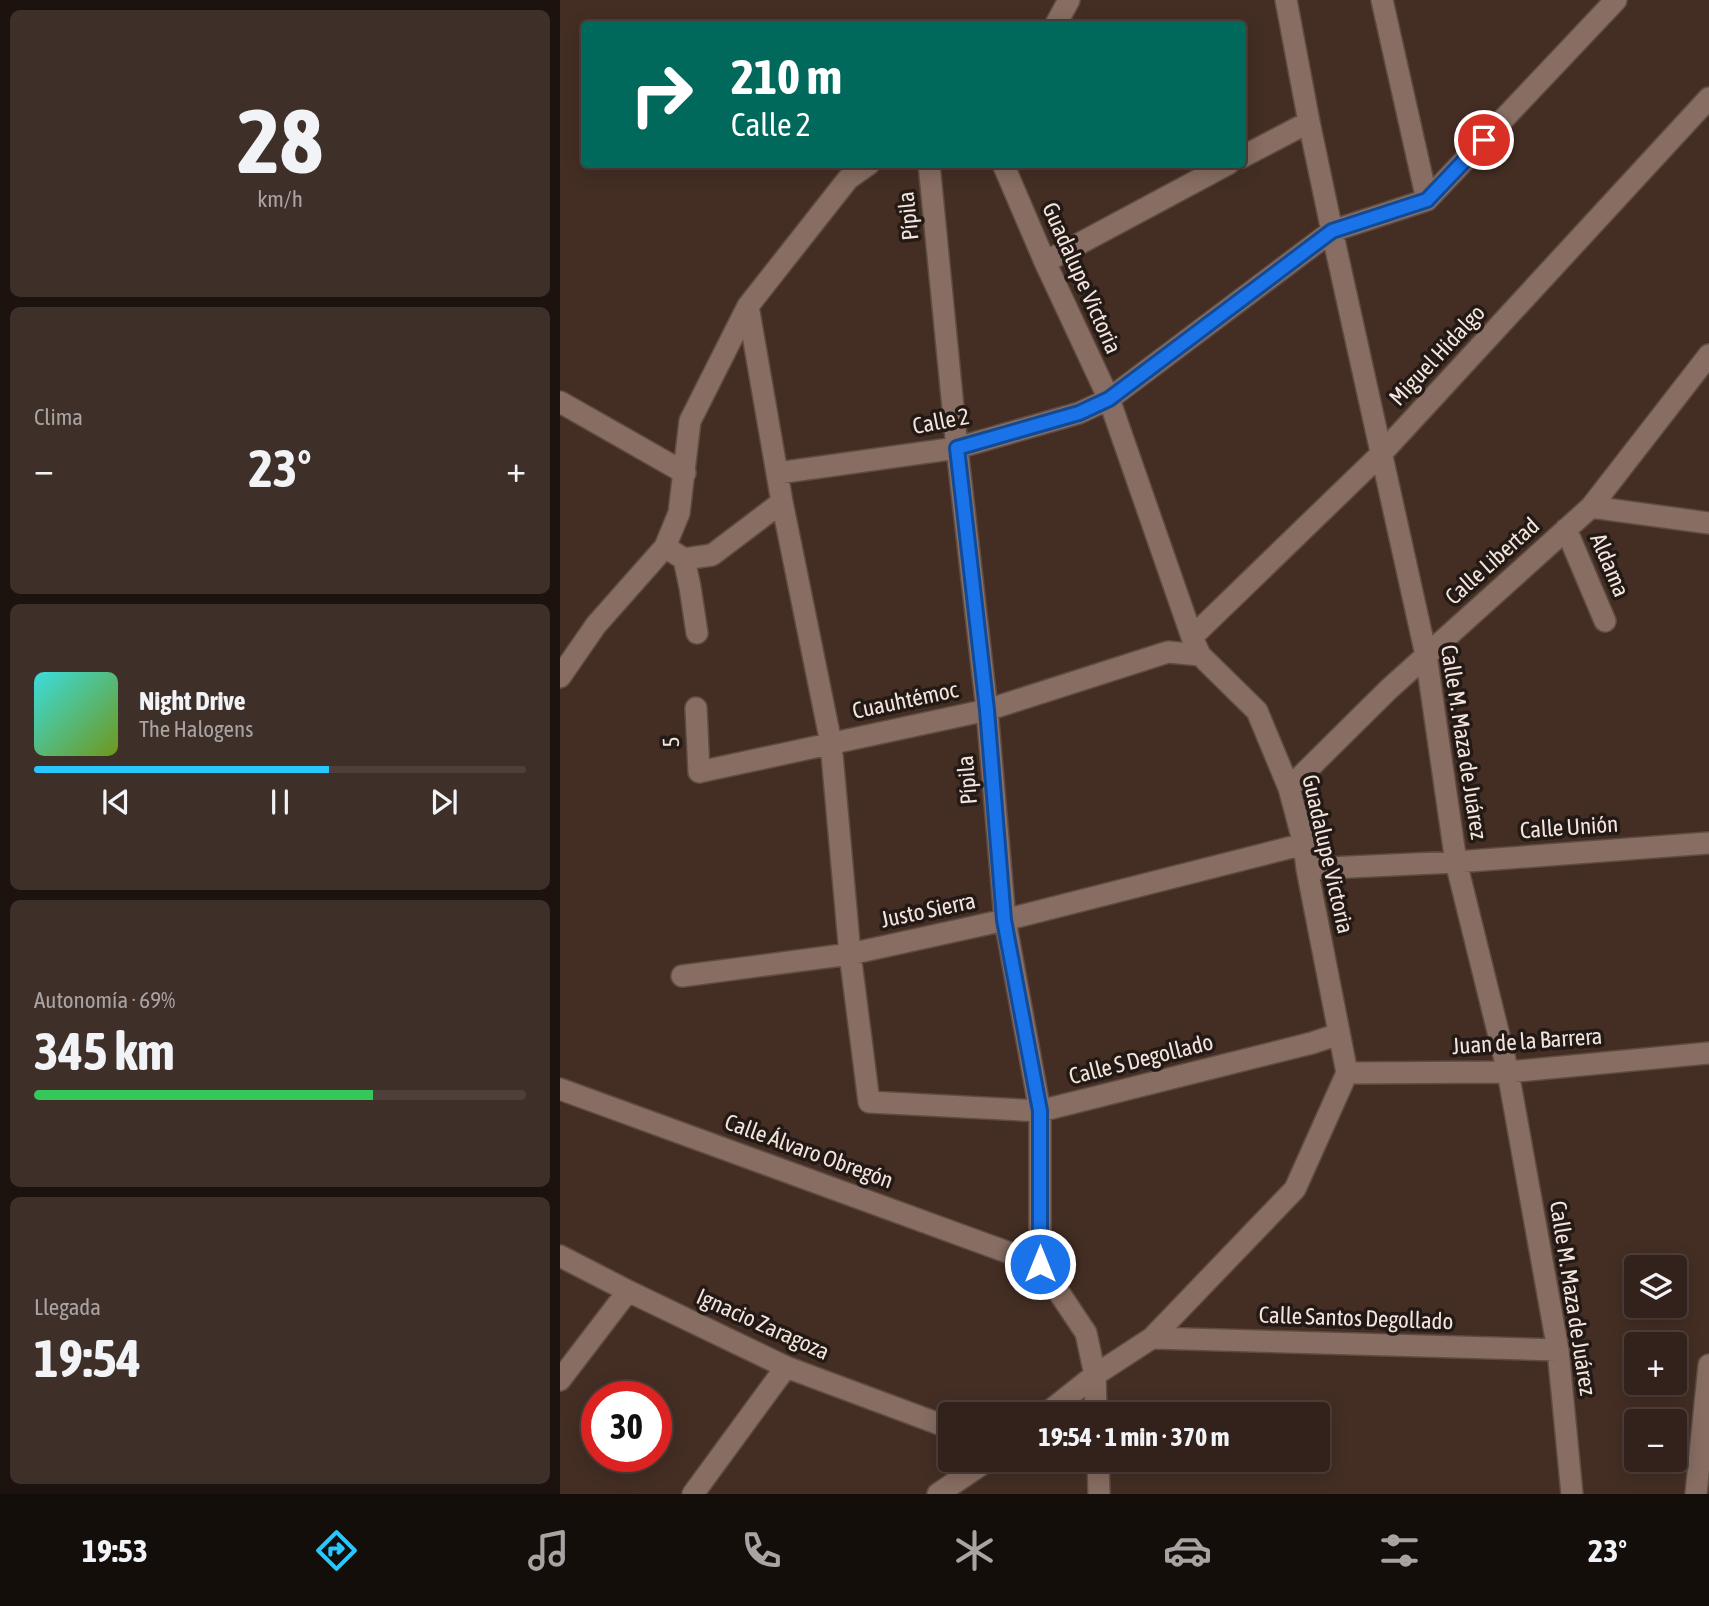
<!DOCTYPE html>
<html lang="es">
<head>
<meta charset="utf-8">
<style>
  :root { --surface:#33221b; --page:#3e2f28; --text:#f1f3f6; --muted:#a9a4a3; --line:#4e3f3a; --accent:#28c8ff }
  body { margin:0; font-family:"Asap Condensed",sans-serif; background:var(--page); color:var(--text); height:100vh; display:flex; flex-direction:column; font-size:26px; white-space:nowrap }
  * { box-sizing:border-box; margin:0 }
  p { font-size:23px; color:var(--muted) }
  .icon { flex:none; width:38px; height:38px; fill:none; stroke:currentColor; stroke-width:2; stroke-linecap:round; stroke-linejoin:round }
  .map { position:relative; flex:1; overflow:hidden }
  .drawer { display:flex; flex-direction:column; gap:10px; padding:10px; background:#1c130f; width:560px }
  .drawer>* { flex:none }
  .hud { position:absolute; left:21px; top:21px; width:665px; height:147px; border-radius:7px; box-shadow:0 4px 18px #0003,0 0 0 2px var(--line); background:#00695c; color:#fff; overflow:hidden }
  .buttons { position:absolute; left:1064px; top:1255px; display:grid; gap:14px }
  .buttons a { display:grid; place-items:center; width:63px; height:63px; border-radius:7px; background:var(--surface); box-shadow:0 4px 18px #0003,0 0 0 2px var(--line); font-size:35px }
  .speed { position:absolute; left:21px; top:1381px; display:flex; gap:14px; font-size:35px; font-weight:700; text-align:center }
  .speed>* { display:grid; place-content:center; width:91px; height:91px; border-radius:50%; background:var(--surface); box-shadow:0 4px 18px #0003,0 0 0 2px var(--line); line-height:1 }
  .speed .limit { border:10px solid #d22; background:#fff; color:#111 }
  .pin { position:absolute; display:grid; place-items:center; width:60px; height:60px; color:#fff; margin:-30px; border:4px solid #fff; border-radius:50%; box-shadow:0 2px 7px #0007 }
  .me { position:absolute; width:77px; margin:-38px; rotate:0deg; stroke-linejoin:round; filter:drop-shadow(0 0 5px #0008) }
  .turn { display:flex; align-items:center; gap:24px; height:147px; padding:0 35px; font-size:32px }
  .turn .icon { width:91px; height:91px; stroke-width:2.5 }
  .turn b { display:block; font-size:49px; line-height:60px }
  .big { font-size:52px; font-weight:700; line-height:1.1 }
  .drawer .widget { flex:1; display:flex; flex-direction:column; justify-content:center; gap:10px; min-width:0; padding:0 24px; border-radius:10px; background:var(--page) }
  .drawer .dial { align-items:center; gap:0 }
  .dial b { font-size:91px; line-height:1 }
  .song { display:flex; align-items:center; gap:21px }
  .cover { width:84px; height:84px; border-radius:10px; background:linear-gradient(135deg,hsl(180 70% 55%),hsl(80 70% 35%)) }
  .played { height:7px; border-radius:4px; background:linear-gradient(90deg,var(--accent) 60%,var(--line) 60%) }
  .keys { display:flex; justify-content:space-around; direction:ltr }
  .heat { display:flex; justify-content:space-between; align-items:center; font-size:38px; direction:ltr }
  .charge { height:10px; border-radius:5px; background:linear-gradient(90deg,#34c759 69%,var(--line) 0) }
  .trip { position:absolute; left:378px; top:1402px; width:392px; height:70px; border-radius:7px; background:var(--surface); box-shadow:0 4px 18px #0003,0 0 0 2px var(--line); font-weight:700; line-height:70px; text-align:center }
  .tab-bar { display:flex; height:112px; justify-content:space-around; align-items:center; background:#140e0b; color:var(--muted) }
  .tab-bar .icon { width:49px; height:49px }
  .tab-bar .current { color:var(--accent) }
  .tab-bar b { font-size:32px; color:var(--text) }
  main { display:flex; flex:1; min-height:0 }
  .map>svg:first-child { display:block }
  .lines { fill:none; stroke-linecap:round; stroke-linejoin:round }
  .street-casing { stroke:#5e4c43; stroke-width:24 }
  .street { stroke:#876d62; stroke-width:21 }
  .route-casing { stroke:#114b97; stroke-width:18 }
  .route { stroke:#1a73e8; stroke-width:12 }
  .labels { text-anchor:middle; stroke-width:7; stroke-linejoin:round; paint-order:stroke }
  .street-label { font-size:23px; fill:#f3e5de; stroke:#231915 }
</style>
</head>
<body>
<main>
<section class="drawer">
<div class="widget dial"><b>28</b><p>km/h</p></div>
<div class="widget"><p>Clima</p>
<div class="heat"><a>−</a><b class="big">23°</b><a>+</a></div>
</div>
<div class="widget">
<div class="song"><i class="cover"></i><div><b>Night Drive</b><p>The Halogens</p></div></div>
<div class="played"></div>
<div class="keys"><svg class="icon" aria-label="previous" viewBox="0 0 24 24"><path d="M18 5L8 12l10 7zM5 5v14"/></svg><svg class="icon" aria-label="pause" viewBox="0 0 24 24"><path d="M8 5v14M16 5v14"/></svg><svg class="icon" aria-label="next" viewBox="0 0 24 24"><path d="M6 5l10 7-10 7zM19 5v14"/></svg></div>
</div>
<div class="widget"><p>Autonomía · 69%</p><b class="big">345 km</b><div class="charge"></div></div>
<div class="widget"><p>Llegada</p><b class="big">19:54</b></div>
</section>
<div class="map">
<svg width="1149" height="1494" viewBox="0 0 1149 1494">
  <rect width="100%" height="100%" fill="#442e24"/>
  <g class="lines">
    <defs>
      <path id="street" d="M726 0 749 122 772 231 866 655 896 862 948 1072 998 1350 1012 1494
        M822 0 867 200
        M496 24 509 0
        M682 157 749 122
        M369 164 397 448 427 710 445 920 480 1111V1264L526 1333 535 1375 536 1414
        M443 164 485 262 549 399 632 637 640 655 697 711 729 788 744 844 747 869 787 1073 735 1189 592 1338 535 1375 486 1414
        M485 262 668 164
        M188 306 222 502 271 743 290 954 309 1102 480 1111 752 1043 779 1034
        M0 402 125 473
        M218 473 397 448 519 413 549 399 772 231 867 200 1056 0
        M1031 507 1149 523
        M1006 529 1045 621
        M105 547 124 559 152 555 222 502
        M124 559 130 587 137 633
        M632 637 821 454 1149 98
        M0 677 36 625 105 547 119 513 130 421 188 306 288 179 309 164
        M136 708 139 772 427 710 608 652 640 655
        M729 788 829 689 1031 507 1149 355
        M747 869 896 862 1149 843
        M122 976 290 954 445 920 744 844
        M787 1073 948 1072 1149 1053
        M0 1089 480 1264
        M0 1256 68 1291 226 1367 390 1428
        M592 1338 998 1350
        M0 1380 68 1291
        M538 1460 539 1494
        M133 1494 226 1367
        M378 1494 428 1460
        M1136 1494 1149 1365"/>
    </defs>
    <use href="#street" class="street-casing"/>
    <use href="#street" class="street"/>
  </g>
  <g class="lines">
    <defs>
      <path id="route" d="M480 1264V1111L444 920 427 710 397 448 519 413 549 399 772 231 867 200 924 140"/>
    </defs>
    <use href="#route" class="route-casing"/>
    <use href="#route" class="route"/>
  </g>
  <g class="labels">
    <g class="street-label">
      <text transform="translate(348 216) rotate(-96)" y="8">Pípila</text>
      <text transform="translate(522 278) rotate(66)" y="8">Guadalupe Victoria</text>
      <text transform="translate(877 355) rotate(-47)" y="8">Miguel Hidalgo</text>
      <text transform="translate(381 421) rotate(-11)" y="8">Calle 2</text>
      <text transform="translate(932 561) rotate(-42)" y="8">Calle Libertad</text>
      <text transform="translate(1050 565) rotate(67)" y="8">Aldama</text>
      <text transform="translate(345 700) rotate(-12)" y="8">Cuauhtémoc</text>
      <text transform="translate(111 742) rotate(-93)" y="8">5</text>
      <text transform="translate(904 742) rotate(81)" y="8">Calle M. Maza de Juárez</text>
      <text transform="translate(407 780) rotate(-95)" y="8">Pípila</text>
      <text transform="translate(1009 827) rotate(-4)" y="8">Calle Unión</text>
      <text transform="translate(768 854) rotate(77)" y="8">Guadalupe Victoria</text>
      <text transform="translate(368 910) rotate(-12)" y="8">Justo Sierra</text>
      <text transform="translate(967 1041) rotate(-4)" y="8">Juan de la Barrera</text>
      <text transform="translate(581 1059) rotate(-14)" y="8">Calle S Degollado</text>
      <text transform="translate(249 1151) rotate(20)" y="8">Calle Álvaro Obregón</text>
      <text transform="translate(1013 1298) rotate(81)" y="8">Calle M. Maza de Juárez</text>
      <text transform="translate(796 1318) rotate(2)" y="8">Calle Santos Degollado</text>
      <text transform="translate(203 1324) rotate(24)" y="8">Ignacio Zaragoza</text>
    </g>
  </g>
</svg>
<div class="buttons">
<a><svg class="icon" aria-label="layers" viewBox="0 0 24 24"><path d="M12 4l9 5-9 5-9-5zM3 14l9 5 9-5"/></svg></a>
<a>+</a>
<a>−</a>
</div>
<div class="speed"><div class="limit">30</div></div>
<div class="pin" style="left:924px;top:140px;background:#d93025"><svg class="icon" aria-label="arrive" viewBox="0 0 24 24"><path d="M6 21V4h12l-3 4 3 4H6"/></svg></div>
<svg class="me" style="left:480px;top:1264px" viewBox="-20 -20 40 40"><circle r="17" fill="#1a73e8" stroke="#fff" stroke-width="3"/><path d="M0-11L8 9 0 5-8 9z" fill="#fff"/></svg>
<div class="trip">19:54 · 1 min · 370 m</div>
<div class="hud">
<div class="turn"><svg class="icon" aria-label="right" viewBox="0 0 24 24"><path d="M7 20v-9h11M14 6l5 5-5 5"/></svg><div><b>210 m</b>Calle 2</div></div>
</div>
</div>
</main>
<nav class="tab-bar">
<b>19:53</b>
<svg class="icon current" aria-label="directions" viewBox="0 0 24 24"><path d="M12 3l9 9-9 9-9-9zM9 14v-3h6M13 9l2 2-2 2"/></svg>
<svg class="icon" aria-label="music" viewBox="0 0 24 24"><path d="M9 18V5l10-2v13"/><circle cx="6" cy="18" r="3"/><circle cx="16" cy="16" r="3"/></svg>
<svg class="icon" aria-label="phone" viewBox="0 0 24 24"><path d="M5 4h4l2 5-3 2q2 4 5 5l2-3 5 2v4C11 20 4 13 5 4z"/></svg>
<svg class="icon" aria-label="climate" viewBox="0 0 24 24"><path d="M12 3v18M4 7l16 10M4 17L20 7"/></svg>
<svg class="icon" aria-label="car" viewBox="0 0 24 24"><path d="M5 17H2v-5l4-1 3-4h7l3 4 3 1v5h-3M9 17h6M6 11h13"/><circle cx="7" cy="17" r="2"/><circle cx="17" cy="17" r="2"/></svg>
<svg class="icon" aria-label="filters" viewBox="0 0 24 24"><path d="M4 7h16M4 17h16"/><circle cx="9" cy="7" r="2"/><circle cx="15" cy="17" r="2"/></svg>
<b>23°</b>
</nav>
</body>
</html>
